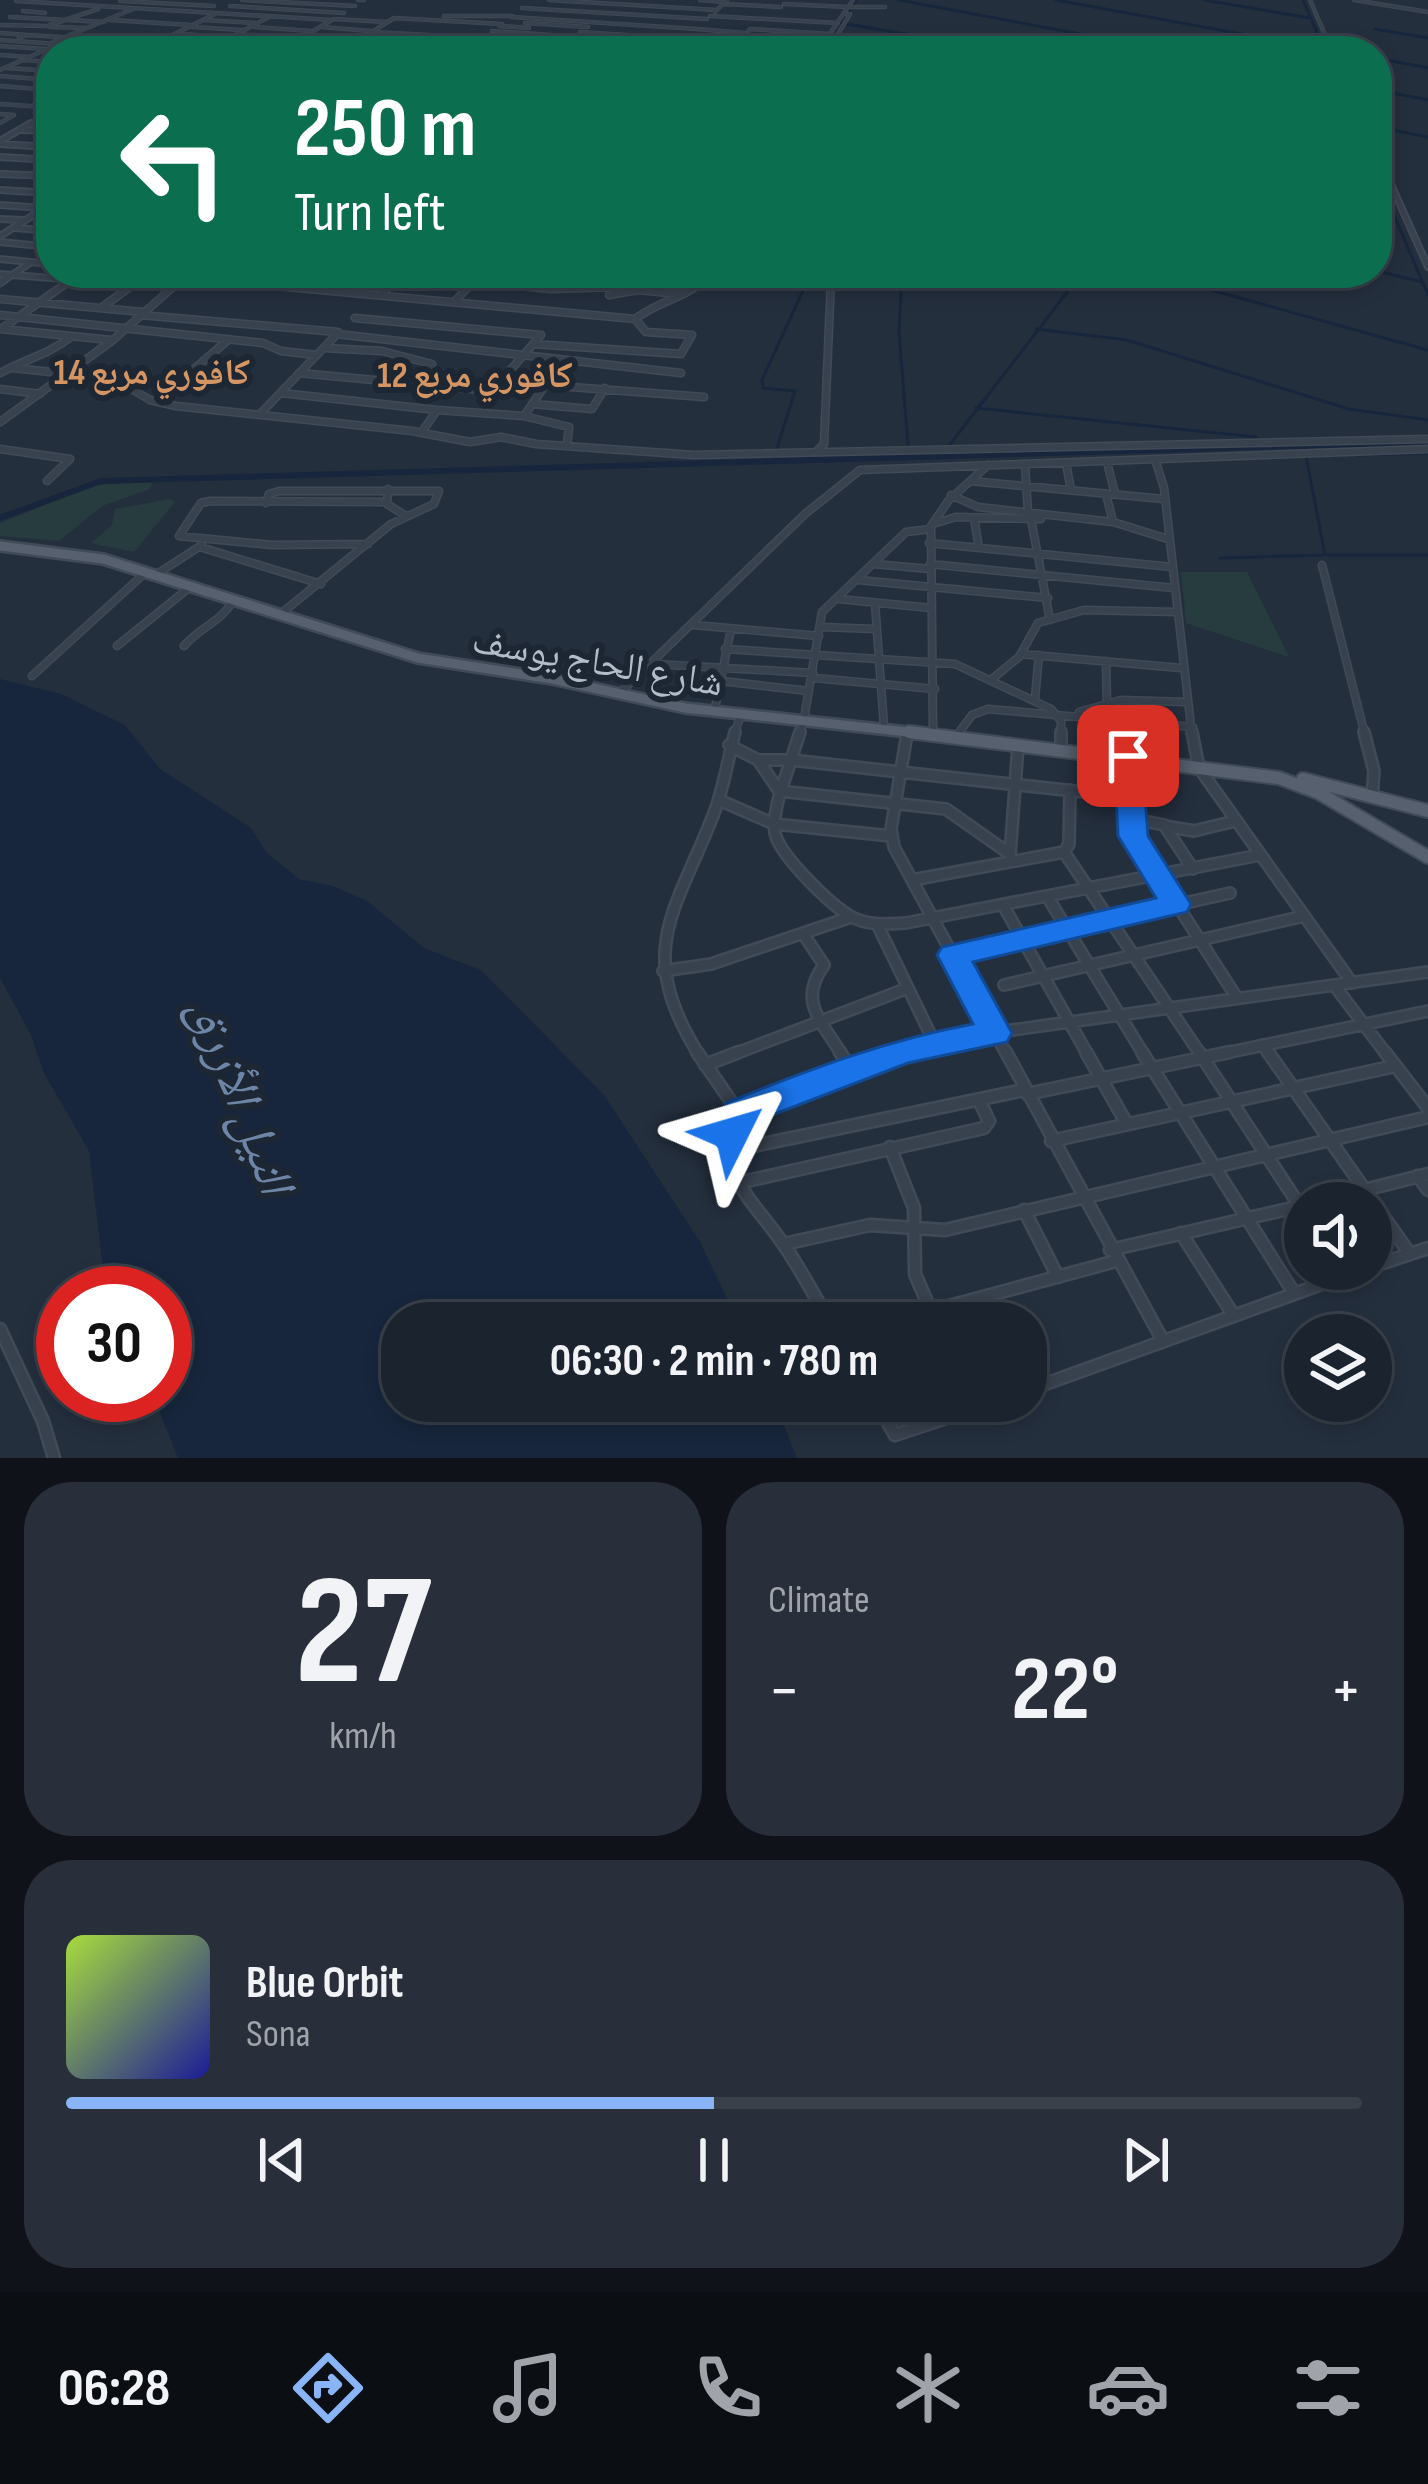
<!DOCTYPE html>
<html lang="en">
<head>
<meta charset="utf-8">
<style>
  :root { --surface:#1b232e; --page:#282f3a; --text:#f1f3f6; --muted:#a0a4aa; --line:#39404a; --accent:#8ab4f8 }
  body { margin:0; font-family:"Sofia Sans Condensed","Noto Naskh Arabic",sans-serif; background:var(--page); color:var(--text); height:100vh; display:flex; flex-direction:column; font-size:45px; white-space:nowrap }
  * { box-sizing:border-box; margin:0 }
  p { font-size:39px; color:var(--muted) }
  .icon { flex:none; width:66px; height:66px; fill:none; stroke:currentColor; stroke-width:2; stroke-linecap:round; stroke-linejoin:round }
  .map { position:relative; height:1458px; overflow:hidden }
  .panel { display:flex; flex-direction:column; gap:24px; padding:24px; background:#0f1319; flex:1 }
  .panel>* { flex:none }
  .guide { position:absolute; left:36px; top:36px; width:1356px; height:252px; border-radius:48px; box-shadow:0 6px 18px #0003,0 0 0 3px var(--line); background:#0b6e4f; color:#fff; overflow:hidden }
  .buttons { position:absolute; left:1284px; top:1182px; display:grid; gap:24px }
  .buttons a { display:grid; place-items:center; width:108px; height:108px; border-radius:50%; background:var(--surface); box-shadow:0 6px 18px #0003,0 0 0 3px var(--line); font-size:60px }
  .speed { position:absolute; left:36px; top:1266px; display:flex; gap:24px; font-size:60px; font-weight:700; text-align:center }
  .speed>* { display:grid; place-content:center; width:156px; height:156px; border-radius:50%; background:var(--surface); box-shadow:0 6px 18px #0003,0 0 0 3px var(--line); line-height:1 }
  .speed .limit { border:18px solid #d22; background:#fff; color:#111 }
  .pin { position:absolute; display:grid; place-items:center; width:102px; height:102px; color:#fff; margin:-51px; border-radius:24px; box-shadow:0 6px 18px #0006 }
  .me { position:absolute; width:132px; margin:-66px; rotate:50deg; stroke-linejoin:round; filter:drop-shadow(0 0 9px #0008) }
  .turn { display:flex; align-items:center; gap:42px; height:252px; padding:0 60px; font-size:54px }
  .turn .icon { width:156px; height:156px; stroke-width:2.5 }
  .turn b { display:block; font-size:84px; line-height:102px }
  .big { font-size:90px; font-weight:700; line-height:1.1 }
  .panel .card { flex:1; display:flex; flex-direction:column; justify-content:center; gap:18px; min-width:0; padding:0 42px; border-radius:48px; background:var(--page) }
  .panel .dial { align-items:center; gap:0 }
  .dial b { font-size:156px; line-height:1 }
  .song { display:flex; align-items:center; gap:36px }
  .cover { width:144px; height:144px; border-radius:18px; background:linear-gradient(135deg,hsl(80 70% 55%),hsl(240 70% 35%)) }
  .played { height:12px; border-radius:6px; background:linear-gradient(90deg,var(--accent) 50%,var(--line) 50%) }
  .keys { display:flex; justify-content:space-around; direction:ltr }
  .heat { display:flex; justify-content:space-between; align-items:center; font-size:66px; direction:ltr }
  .panel .tiles { flex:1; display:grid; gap:24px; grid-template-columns:1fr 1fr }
  .card:last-child { grid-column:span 2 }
  .trip { position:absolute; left:381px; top:1302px; width:666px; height:120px; border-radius:48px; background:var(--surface); box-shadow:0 6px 18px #0003,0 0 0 3px var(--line); font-weight:700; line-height:120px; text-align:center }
  .menu { display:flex; height:192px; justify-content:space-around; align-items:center; background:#0b0e12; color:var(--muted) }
  .menu .icon { width:84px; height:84px }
  .menu .current { color:var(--accent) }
  .menu b { font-size:54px; color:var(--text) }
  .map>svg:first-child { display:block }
  .green { fill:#263c3f }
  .water { fill:#17263c }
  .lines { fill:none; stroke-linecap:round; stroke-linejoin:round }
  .stream-far1 { stroke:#17263c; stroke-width:3 }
  .stream { stroke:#17263c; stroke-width:4.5 }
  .canal-far1 { stroke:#17263c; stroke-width:3 }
  .canal { stroke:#17263c; stroke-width:6 }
  .minor-far4-casing { stroke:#414a57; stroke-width:4.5 }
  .minor-far3-casing { stroke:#414a57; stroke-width:8 }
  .minor-far2-casing { stroke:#414a57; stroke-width:9 }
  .minor-far1-casing { stroke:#414a57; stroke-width:14 }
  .minor-casing { stroke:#414a57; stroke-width:15 }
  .major-far1-casing { stroke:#414a57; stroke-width:14 }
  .major-casing { stroke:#414a57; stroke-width:16 }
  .minor-far4 { stroke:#38414e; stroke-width:3 }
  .minor-far3 { stroke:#38414e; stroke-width:4.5 }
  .minor-far2 { stroke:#38414e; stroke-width:6 }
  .minor-far1 { stroke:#38414e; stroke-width:9 }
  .minor { stroke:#38414e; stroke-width:10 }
  .major-far1 { stroke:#56606e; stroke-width:9 }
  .major { stroke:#56606e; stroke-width:12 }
  .route { fill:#1a73e8; stroke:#114b97; stroke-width:3 }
  .labels { text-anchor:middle; stroke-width:12; stroke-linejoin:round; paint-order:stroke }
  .far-neighbourhood-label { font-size:36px; font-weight:bold; fill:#d59563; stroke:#1d2633 }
  .street-label { font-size:39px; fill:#b4bcc9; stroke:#1d2633 }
  .near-water-label { font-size:51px; font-style:italic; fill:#6d86a8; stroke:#1d2633 }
</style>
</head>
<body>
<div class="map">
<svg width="1428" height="1458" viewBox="0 0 1428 1458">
  <rect width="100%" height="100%" fill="#242f3e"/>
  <path class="green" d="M153 482 150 489 102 506 59 541 0 536V523L94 485Z
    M170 499 175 502 134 552 91 543 112 525 115 509Z
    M1181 572H1247L1289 657 1186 623Z"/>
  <path class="water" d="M0 679 61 694 125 725 160 769 250 827 267 853 299 879 333 886 367 901 424 948 481 970 604 1095 699 1240 739 1323H402V1401H774L797 1458H178L153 1395H165V1293H111L104 1277 89 1151 44 1073 31 1035 0 978Z"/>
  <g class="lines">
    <path class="stream-far1" d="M856 0 841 23 1006 51
      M899 0 1171 51
      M1056 0 1324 49
      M1204 0 1310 18
      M1375 29 1428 38
      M1377 58 1428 68
      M1377 90 1428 100
      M1377 127 1428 137
      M1377 175 1428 295
      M1377 215 1393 218
      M1377 271 1422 282
      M902 273 899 333 909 457
      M1164 277 1428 350
      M1036 329 1127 340 1349 409 1428 420
      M976 408 1256 437
      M1358 455 1428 453
      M941 456 1082 273
      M773 461 795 391 763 388 762 380 811 273
      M1327 555H1428
      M1220 558 1325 555 1306 456"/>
    <path class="stream" d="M999 1404 1009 1401"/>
    <path class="canal-far1" d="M1303 0 1325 51"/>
    <path class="canal" d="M0 518 101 481 1428 442"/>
    <defs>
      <path id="minor-far4" d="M242 0 355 6
        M358 0H364
        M549 0 716 10
        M700 0 725 2
        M1310 0 1332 51
        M1354 0 1428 12
        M16 1 332 20
        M120 1 214 6
        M723 4 781 7
        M784 4 848 7
        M230 6 344 13
        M851 7H885
        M522 8 707 19
        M23 11 45 13
        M715 12 727 0
        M444 16H512
        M710 16 838 23
        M10 17 104 22
        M511 17 697 29
        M334 19 386 22
        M110 20 190 25
        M204 20 255 23
        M525 23 588 27
        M0 25 47 26
        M499 26 529 28
        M52 27 47 26 98 9
        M52 27 87 28
        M192 27 242 30
        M255 27 311 31
        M321 27 371 31
        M697 29 744 33
        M492 31 681 44
        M373 32 484 38
        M580 32 686 39
        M0 33 27 35 19 38
        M179 34 230 37
        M237 34 300 38
        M27 35 61 37
        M74 35 219 44
        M486 37 695 51
        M0 40 143 50
        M225 41 288 45
        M298 41 355 44
        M782 41 823 43
        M53 42 133 9
        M0 46 45 49
        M477 46 554 51
        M148 48 194 51
        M212 49 252 51
        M142 50 215 14
        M205 51 269 17
        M280 51 330 21
        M342 51 394 18 502 24
        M470 51 484 39
        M732 51 750 29 830 34
        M818 51 853 0
        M828 51 850 14H844
        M0 55 28 57
        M23 60 51 62
        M6 68 51 71
        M0 70 54 46
        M0 76 51 80
        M0 86 51 90
        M0 104 44 107
        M32 106 51 96
        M0 114 14 115 0 123
        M32 125 51 124
        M26 126 40 118 35 113 46 108"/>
      <path id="minor-far3" d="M32 125 51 124
        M22 130 51 131
        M0 141 31 123
        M0 144 51 147
        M1377 153 1428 267
        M0 157 51 160
        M0 174 51 176
        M0 190 51 193
        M0 205 43 208
        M0 219 22 220
        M16 228 51 231
        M0 236 51 204
        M0 242 51 247
        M0 259 51 264
        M163 273 185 275
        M346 273 357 283
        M440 273 479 276
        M560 273 621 277
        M643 273 705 279
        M0 274 114 283
        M184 278 244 283
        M473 282 490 283
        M0 283 30 263
        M67 283 82 273
        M177 283 189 273
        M393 283 405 273
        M472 283 482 273
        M701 283 714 273
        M831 283V273"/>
      <path id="minor-far2" d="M78 280 132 285
        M211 280 635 319C657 302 684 298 705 280
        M355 280 359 293
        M473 282 552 289 614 287
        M0 283 4 280
        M381 294 396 280
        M609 295 638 290 679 294
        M0 299 143 312
        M454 302 475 280
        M101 308 131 286
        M0 315 263 343 281 351 317 355
        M140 315 338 332
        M355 318 540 335
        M0 329 111 340
        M1 329 71 280
        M337 334 681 373
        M533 344 681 354 692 335 646 332 635 319
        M324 348 382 351 432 364 412 383
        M13 368 69 374
        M0 373C26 359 47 355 71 337
        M299 373 492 391 541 335
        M68 375 120 382 150 400 176 406 412 431 470 442 501 437 536 444 694 455 1428 439
        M504 382 704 397
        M544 387 524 416 569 427 567 445
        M0 389 40 394
        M281 393 437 410 422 432
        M158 400 228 340
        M532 404 592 409 605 388
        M437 410 524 416
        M261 413 338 333
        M0 422 113 340 181 280
        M0 449 70 459 47 481
        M816 452 824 444 831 280
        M1107 462 1115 494
        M1156 462 1164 488 1192 735
        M1066 463 1071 490
        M1025 464 1028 513
        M970 481 1164 499
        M388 489 387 504 406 516
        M1106 494 1113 522
        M951 495 978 507 1113 522 1168 539
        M266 503 269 494 279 491H439L434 504 391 524 283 612
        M974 518 979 548
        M1031 519 1050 620
        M936 523 956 517 1041 519
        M929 543 1172 567
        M368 544 272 545 179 536 201 503 210 501 386 502
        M200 547 321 584
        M874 564 930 569
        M930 564 1174 588
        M1322 565 1365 735
        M160 572 202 545
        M858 580 1048 598
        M839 599 931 608
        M875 603 884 727
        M694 625 819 636
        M820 627 876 629
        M117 646 190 587
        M184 646C200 627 220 623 233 601
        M725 649 955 664 1051 709 1061 721V735
        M1021 654 1181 668
        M1106 661 1107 704
        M654 664 813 673
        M32 676 146 572
        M814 678 935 689
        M992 679 1019 657 1038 623 1084 610 1176 612
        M721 681 809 691
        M623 690 805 514 860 470 1428 449
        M1035 698 1039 655
        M715 708 731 629
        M1079 712 1121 700 1185 702
        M804 719 822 612 906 532 930 529
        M933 732 931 526 949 500 988 465
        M958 734 972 715 988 709 1193 727
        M734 735 740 717
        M799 735 803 724"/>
      <path id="minor-far1" d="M800 732 791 760 1129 797
        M1061 732V750
        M1192 732 1199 768 1352 983
        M1364 732 1374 771 1372 797
        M907 734 891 829 894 847 1007 1055
        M729 745 758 760H791C784 783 772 809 775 833 779 855 831 905 850 916 867 926 888 924 906 923L1260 855
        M1128 758 1133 836 1237 998
        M758 760 779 791 946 809 1007 852
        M1070 790 1069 844 1064 852 1201 1055
        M719 800 774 824 891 836
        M1130 818 1164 825 1193 869
        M1165 826 1194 831 1235 821
        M1010 855 1018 746
        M912 880 1064 852
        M1047 896 1144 1055
        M1003 905 1088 1055
        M877 924 908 988
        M804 935 824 965C797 1002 822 1021 842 1055
        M953 955 1230 893
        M663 971 711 964 851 917
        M1004 985 1304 916
        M1334 985 1387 1055
        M1263 1045 1270 1055
        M699 1055C634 950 675 914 714 813 724 787 728 759 735 732
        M732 1055 908 988 935 1044
        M893 1055 1005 1031 1428 972
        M1216 1055 1428 1011"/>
      <path id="minor" d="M697 1052 739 1113
        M840 1052 850 1068
        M1006 1052 1163 1341
        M1086 1052 1127 1124
        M1142 1052 1294 1293
        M1199 1052 1305 1214
        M1268 1052 1410 1254
        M1385 1052 1428 1108
        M705 1065 739 1052
        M1027 1094 1230 1052
        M739 1113 901 1052
        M739 1113C716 1180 753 1198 786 1248 802 1272 816 1298 830 1323
        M1051 1141 1395 1066
        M890 1147 914 1208 915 1274 936 1323
        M729 1151 1024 1090
        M1418 1176 1428 1190
        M738 1183 984 1128 989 1121 979 1100
        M1312 1203 1428 1174
        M1024 1210 1058 1277
        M1181 1233 1234 1316
        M784 1244 870 1225 945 1230 1428 1117
        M1110 1250 1305 1205
        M1371 1267 1428 1248
        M886 1323 1116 1261
        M0 1329 43 1421 54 1458
        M1026 1391 1363 1269
        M875 1401 895 1435 998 1401"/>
      <path id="major-far1" d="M0 546 103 559 418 658 552 679 685 708 936 735"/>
      <path id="major" d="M909 732 1279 778 1319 793 1428 857
        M1303 779 1428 811"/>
    </defs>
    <use href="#minor-far4" class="minor-far4-casing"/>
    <use href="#minor-far3" class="minor-far3-casing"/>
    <use href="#minor-far2" class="minor-far2-casing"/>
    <use href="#minor-far1" class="minor-far1-casing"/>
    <use href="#minor" class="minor-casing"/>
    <use href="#major-far1" class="major-far1-casing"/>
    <use href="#major" class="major-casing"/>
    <use href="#minor-far4" class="minor-far4"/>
    <use href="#minor-far3" class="minor-far3"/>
    <use href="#minor-far2" class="minor-far2"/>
    <use href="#minor-far1" class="minor-far1"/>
    <use href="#minor" class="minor"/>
    <use href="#major-far1" class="major-far1"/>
    <use href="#major" class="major"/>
  </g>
  <path class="route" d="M1128 748 1142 756 1148 836 1191 904 1187 912 973 962 1012 1033 1007 1042 908 1063 754 1122 745 1144 732 1148 719 1144 714 1134 726 1103C808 1070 886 1040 973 1024L937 955 942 947 1156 898 1118 836 1114 756Z"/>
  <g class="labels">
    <g class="far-neighbourhood-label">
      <text x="152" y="384">كافوري مربع 14</text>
      <text x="475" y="387">كافوري مربع 12</text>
    </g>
    <g class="street-label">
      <text transform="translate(598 660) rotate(10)" y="14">شارع الحاج يوسف</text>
    </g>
    <g class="near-water-label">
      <text transform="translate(243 1095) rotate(69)" y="18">النيل الأزرق</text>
    </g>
  </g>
</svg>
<div class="buttons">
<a><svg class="icon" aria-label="sound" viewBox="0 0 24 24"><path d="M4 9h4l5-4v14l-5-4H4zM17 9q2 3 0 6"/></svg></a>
<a><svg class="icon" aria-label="layers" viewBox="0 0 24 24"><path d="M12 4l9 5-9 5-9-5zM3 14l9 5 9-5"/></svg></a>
</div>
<div class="speed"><div class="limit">30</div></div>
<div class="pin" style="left:1128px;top:756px;background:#d93025"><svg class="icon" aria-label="arrive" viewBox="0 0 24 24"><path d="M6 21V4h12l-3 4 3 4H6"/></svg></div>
<svg class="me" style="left:732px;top:1134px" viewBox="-20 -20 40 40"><path d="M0-17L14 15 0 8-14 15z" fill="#1a73e8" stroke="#fff" stroke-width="4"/></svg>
<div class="trip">06:30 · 2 min · 780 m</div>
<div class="guide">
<div class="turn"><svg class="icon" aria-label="left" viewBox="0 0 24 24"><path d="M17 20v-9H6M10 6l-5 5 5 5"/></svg><div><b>250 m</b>Turn left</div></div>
</div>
</div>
<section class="panel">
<div class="tiles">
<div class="card dial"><b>27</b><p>km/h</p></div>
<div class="card"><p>Climate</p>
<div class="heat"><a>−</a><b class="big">22°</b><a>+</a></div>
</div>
<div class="card">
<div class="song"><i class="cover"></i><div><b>Blue Orbit</b><p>Sona</p></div></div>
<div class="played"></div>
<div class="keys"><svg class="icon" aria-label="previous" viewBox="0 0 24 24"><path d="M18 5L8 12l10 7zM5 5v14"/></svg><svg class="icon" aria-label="pause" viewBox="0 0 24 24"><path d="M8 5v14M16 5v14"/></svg><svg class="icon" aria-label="next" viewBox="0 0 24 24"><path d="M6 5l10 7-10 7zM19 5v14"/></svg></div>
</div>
</div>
</section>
<nav class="menu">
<b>06:28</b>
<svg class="icon current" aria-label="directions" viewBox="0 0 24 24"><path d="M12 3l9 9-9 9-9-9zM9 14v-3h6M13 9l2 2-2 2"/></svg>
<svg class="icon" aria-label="music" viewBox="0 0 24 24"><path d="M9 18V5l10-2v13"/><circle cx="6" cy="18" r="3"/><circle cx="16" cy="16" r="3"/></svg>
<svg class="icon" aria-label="phone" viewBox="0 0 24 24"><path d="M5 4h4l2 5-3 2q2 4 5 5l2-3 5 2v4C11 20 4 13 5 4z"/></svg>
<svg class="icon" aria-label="climate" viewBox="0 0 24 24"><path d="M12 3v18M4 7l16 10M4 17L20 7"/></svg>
<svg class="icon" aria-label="car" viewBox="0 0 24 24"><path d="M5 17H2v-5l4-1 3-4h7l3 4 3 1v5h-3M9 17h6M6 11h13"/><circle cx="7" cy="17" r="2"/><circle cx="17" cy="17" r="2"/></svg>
<svg class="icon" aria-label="filters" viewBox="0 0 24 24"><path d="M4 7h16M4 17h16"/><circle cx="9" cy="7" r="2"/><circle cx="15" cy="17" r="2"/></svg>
</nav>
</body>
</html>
